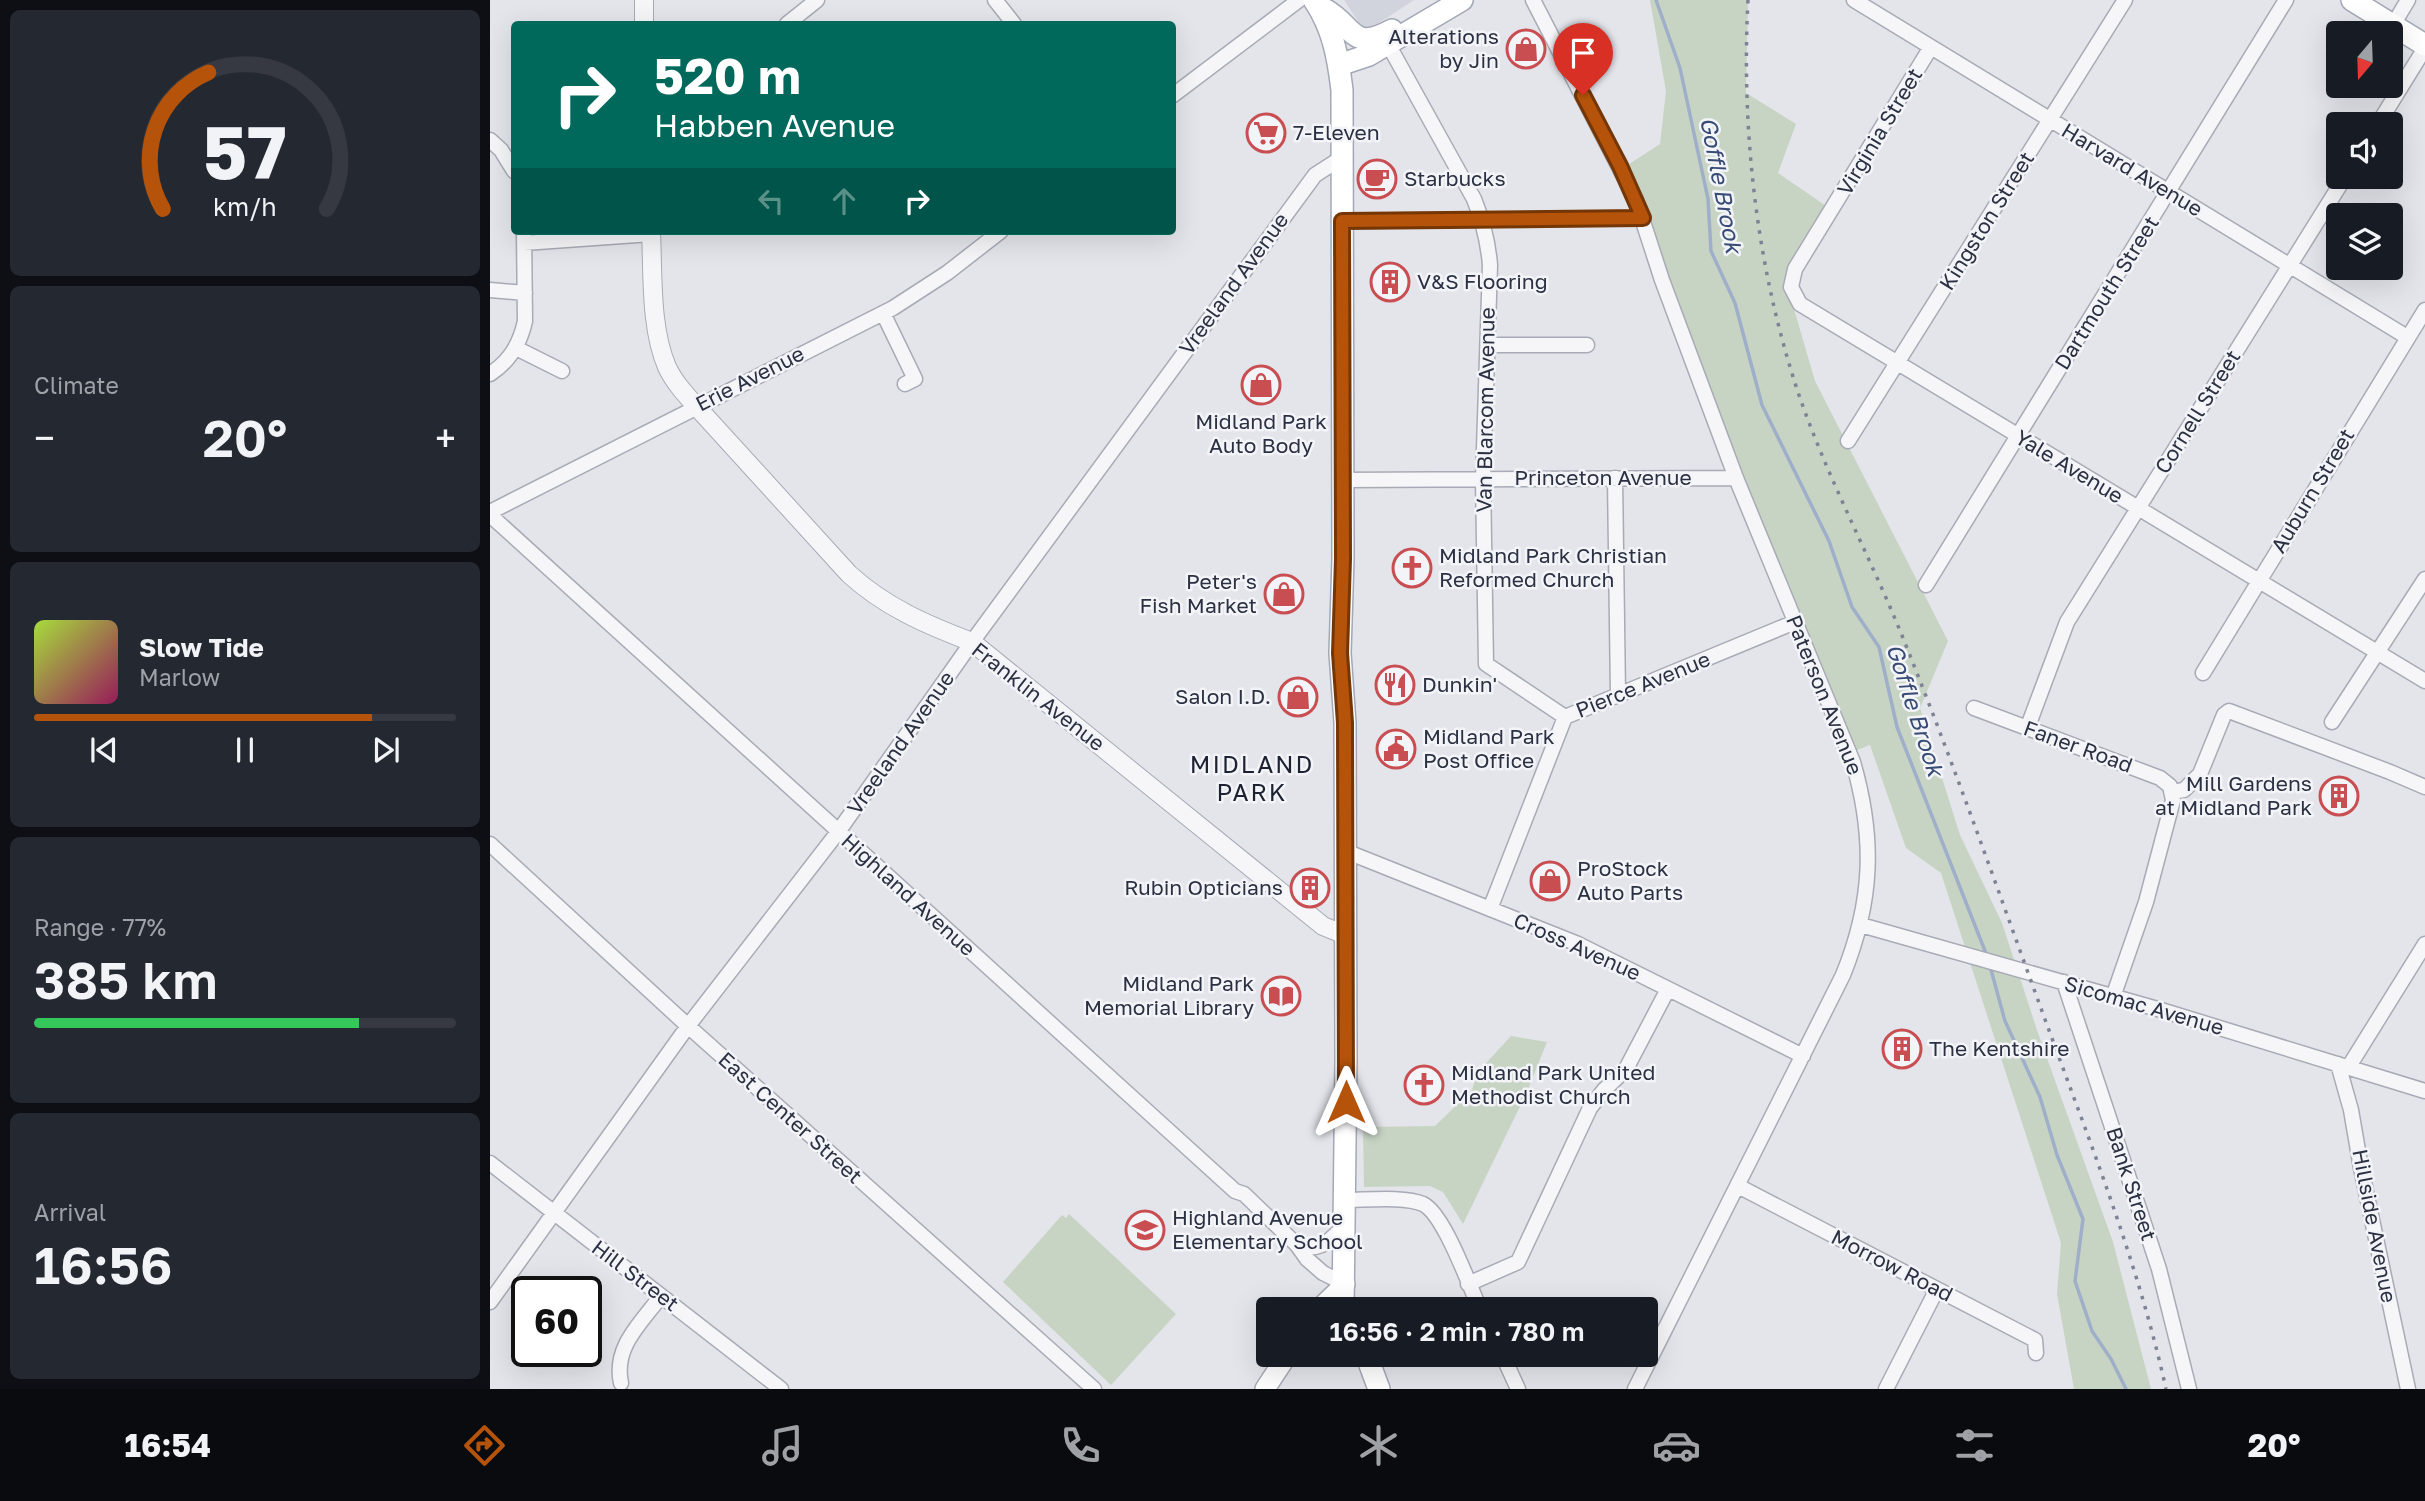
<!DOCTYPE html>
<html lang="en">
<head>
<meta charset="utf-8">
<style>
  :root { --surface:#171b24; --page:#242831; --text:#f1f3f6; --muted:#9ea1a6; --line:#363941; --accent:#b45309 }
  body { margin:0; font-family:"Golos Text",sans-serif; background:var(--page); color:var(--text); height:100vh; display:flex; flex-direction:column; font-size:26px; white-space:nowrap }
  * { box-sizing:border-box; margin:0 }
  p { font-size:23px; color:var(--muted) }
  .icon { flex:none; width:38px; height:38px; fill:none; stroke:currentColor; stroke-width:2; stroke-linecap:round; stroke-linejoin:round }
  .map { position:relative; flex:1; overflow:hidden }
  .details { display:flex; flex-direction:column; gap:10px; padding:10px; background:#0d0f14; width:490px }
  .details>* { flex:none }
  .hud { position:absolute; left:21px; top:21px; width:665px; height:214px; border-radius:7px; box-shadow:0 7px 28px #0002; background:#00695c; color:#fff; overflow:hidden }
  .needle { width:46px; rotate:199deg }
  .buttons { position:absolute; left:1836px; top:21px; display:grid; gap:14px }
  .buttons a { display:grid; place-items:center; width:77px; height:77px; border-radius:7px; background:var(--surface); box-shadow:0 7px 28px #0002; font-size:35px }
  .speed { position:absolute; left:21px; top:1276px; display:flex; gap:14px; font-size:35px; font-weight:700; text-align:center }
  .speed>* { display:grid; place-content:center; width:91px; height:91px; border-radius:50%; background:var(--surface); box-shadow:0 7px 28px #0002; line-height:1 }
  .speed .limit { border:4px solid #111; border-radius:10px; background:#fff; color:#111 }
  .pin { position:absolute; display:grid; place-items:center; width:60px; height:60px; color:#fff; margin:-72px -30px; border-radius:50% 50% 50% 0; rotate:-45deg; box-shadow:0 0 7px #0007 }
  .pin .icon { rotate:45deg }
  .me { position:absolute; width:77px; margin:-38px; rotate:0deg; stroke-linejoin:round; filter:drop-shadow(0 0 5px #0008) }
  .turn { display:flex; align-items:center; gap:24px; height:147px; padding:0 28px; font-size:32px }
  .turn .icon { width:91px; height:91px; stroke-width:2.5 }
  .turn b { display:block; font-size:49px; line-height:60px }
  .lanes { display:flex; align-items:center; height:66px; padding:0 28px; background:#0003; justify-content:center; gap:35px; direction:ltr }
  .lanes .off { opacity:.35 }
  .big { font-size:52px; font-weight:600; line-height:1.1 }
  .details .tile { flex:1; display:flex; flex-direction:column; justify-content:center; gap:10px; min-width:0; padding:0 24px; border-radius:10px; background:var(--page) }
  .details .dial { align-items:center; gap:0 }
  .dial svg { height:182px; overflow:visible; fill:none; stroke:var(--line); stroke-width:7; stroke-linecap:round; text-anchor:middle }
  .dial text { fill:var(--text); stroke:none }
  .song { display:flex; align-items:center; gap:21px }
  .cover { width:84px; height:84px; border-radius:10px; background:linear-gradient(135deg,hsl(80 70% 55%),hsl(330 70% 35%)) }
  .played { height:7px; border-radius:4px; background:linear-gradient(90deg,var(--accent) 80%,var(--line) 80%) }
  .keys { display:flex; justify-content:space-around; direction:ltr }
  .heat { display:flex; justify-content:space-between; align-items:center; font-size:38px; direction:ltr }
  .charge { height:10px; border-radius:5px; background:linear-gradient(90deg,#34c759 77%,var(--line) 0) }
  .trip { position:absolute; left:766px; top:1297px; width:402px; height:70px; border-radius:7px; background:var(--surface); box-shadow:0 7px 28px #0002; font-weight:600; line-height:70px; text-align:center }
  .tab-bar { display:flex; height:112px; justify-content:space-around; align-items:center; background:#090b0e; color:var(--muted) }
  .tab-bar .icon { width:49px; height:49px }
  .tab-bar .selected { color:var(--accent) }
  .tab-bar b { font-size:32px; color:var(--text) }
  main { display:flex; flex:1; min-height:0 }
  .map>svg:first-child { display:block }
  .built { fill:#d1d4dc }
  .green { fill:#c7d4c4 }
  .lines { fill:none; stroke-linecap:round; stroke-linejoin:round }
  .stream { stroke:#a0afc9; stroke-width:3.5 }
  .minor-casing { stroke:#a8abb5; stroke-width:17 }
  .tertiary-casing { stroke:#a8abb5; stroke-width:20 }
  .secondary-casing { stroke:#a8abb5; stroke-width:22 }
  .primary-casing { stroke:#a3a8b6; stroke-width:24 }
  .minor { stroke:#f6f6f9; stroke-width:14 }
  .tertiary { stroke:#f6f6f9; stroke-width:18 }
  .secondary { stroke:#fff; stroke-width:19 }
  .primary { stroke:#fff; stroke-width:21 }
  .rail { stroke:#7d8394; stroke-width:3.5; stroke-dasharray:3.5 7; stroke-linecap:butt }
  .route-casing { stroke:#753606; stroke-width:18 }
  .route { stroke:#b45309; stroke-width:12 }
  .labels { text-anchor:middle; stroke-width:5; stroke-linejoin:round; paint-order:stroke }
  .poi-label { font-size:21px; fill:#2b3142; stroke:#f3f4f8; text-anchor:start }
  .street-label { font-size:21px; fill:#2b3142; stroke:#f3f4f8 }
  .water-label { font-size:23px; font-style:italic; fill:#374b75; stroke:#f3f4f8 }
  .quarter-label { font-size:24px; letter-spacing:2px; fill:#1d2233; stroke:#f3f4f8 }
</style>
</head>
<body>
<main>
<section class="details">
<div class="tile dial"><svg viewBox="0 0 100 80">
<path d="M14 69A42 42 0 1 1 86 69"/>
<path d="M14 69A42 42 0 0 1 34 9" stroke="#b45309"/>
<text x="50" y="56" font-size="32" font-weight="700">57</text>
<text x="50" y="72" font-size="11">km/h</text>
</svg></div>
<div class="tile"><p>Climate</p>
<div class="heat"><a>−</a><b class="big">20°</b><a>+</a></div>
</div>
<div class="tile">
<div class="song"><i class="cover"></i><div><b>Slow Tide</b><p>Marlow</p></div></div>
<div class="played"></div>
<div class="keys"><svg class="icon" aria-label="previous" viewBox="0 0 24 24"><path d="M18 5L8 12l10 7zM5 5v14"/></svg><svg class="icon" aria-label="pause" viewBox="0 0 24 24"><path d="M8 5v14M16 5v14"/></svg><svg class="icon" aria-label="next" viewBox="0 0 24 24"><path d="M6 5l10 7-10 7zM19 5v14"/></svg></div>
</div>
<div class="tile"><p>Range · 77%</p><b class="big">385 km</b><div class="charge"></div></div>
<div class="tile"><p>Arrival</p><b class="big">16:56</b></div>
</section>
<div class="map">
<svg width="1935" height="1389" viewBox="0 0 1935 1389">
  <rect width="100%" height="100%" fill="#e3e5eb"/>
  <path class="built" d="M854 0H924L875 32Z"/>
  <path class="green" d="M1160 0H1258L1256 93 1306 124 1288 173 1342 210 1297 285 1325 381 1458 641 1430 708 1470 835 1512 923 1548 1033 1623 1242 1661 1389H1584L1567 1294 1571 1243 1451 873 1416 848 1380 745 1357 754 1133 168 1170 144 1176 91Z
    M1021 1036 1057 1042 1037 1092 973 1224 953 1192 940 1186 874 1187 873 1127 945 1126 982 1090 987 1073Z
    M579 1214 686 1314 621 1385 513 1282 572 1215 576 1218Z"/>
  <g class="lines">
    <path class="stream" d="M1166 0 1190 68 1218 199 1221 251 1245 303 1272 405 1339 541 1362 607 1389 647 1407 727 1497 956
      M1500 966 1515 1021 1550 1097 1567 1155 1593 1219 1585 1281 1602 1331 1621 1359 1636 1389"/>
    <defs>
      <path id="minor" d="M505 0 524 24
        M1043 0 1146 200 1172 280 1246 478 1363 762C1385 838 1383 901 1353 975L1145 1389
        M1364 0 1917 337
        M297 24 327 0
        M1903 25 1918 0
        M898 44 984 199C993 221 998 242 1000 265L993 479 996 664 1075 717
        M1441 47 1305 269 1301 287 1310 304 1935 681
        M682 96 809 0
        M1888 124 1935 48
        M0 140 11 150 24 171
        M852 221 1153 218
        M34 243 161 234
        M0 290 35 293
        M393 313 425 379 415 384
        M998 345H1097
        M26 348 72 371
        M0 374C20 361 30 344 35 321L34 231
        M1358 441 1635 0
        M1125 478 1128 695
        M853 480 1246 478
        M0 512 403 308 457 273 511 231
        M0 515 669 1122 745 1191 754 1194 807 1245 817 1259 833 1273 855 1284
        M1436 585 1796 0
        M1713 673 1935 310
        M1484 708 1670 778 1680 786 1683 800 1656 902 1623 997
        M1842 722 1935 579
        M1537 729 1577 622 1855 177
        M1682 792 1694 790 1710 774 1734 715 1739 711 1900 772 1935 787
        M0 844 198 1026 604 1389
        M855 851 1088 944 1313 1056
        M1000 909 1075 717 1305 622
        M1371 925 1671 1010 1935 1091
        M1574 982 1669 1269 1699 1389
        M1848 1064 1861 1110 1871 1168 1918 1389
        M1858 1068 1935 944
        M0 1163 291 1389
        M1248 1186 1545 1340 1546 1353
        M856 1200C876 1200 915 1196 933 1204 954 1214 979 1285 990 1309
        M807 1245C832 1252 838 1242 855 1225
        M978 1284 1028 1262 1100 1108 1114 1090 1136 1069 1178 989
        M0 1302 198 1026 348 832 482 642 825 175 853 157
        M1012 1354 1028 1389
        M131 1383C123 1347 151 1323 171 1296
        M1396 1389 1447 1289"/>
      <path id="tertiary" d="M154 0V24
        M161 231C163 273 160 328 177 367 184 382 195 394 206 406L359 574C395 607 437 625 482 642L833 926 855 935"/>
      <path id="secondary" d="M829 1309 855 1284
        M775 1389 798 1354"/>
      <path id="primary" d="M824 0C843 28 848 57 852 90L853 559 850 653 855 723 856 1059 853 1309
        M1862 0 1935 45
        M836 10C865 27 861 52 902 30
        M849 65 879 55 972 0
        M879 1354 880 1365 889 1389"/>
    </defs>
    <use href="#minor" class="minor-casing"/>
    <use href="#tertiary" class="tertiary-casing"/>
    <use href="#secondary" class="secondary-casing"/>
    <use href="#primary" class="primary-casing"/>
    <use href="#minor" class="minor"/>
    <use href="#tertiary" class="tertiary"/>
    <use href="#secondary" class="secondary"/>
    <use href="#primary" class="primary"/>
    <path class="rail" d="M1258 0C1251 133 1267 272 1310 398 1340 484 1384 564 1417 648 1468 775 1513 905 1560 1033 1603 1150 1649 1267 1676 1389"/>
  </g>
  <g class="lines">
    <defs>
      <path id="route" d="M856 1102 855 723 850 653 853 559 852 221 1153 218 1130 166 1093 95"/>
    </defs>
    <use href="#route" class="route-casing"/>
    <use href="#route" class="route"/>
  </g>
  <defs>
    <symbol id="shop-ring" viewBox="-11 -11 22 22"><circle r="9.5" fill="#f3f4f8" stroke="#c94e52" stroke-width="1.5"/><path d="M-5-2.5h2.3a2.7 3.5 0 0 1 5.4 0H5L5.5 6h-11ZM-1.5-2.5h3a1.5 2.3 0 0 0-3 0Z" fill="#c94e52"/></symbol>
    <symbol id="supermarket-ring" viewBox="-11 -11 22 22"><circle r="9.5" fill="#f3f4f8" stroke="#c94e52" stroke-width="1.5"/><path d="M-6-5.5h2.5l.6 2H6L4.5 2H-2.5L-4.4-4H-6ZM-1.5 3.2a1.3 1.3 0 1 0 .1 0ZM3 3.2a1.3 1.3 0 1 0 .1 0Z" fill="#c94e52"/></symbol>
    <symbol id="cafe-ring" viewBox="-11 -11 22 22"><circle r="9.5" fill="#f3f4f8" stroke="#c94e52" stroke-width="1.5"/><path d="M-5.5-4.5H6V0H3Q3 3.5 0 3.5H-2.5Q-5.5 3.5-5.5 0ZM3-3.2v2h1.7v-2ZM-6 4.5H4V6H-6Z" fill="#c94e52"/></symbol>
    <symbol id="building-ring" viewBox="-11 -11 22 22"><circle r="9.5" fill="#f3f4f8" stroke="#c94e52" stroke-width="1.5"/><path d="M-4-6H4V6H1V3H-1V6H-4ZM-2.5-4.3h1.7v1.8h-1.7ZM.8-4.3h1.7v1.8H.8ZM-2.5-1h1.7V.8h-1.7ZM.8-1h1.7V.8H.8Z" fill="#c94e52"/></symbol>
    <symbol id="church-ring" viewBox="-11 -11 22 22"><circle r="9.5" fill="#f3f4f8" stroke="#c94e52" stroke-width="1.5"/><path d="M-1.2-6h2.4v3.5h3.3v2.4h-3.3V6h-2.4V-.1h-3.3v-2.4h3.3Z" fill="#c94e52"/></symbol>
    <symbol id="restaurant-ring" viewBox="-11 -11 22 22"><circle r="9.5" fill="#f3f4f8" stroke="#c94e52" stroke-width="1.5"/><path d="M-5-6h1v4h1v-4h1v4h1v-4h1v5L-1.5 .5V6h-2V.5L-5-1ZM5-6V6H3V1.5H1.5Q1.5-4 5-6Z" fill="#c94e52"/></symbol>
    <symbol id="civic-ring" viewBox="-11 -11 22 22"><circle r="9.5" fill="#f3f4f8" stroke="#c94e52" stroke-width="1.5"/><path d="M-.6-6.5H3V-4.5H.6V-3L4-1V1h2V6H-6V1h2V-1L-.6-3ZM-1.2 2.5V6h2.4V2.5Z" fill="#c94e52"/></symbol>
    <symbol id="library-ring" viewBox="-11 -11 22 22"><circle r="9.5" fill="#f3f4f8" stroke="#c94e52" stroke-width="1.5"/><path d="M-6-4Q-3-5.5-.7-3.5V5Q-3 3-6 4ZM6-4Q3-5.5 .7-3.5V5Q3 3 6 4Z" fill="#c94e52"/></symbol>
    <symbol id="school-ring" viewBox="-11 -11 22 22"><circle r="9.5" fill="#f3f4f8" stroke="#c94e52" stroke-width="1.5"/><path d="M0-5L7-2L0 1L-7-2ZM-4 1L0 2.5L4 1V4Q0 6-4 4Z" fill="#c94e52"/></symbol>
  </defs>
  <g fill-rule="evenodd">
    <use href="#shop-ring" x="1014" y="27" width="44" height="44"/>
    <use href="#supermarket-ring" x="754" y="111" width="44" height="44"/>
    <use href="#cafe-ring" x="865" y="157" width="44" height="44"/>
    <use href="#building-ring" x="878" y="260" width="44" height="44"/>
    <use href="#shop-ring" x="749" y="363" width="44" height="44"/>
    <use href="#church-ring" x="900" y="546" width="44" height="44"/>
    <use href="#shop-ring" x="772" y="572" width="44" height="44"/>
    <use href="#restaurant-ring" x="883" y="663" width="44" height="44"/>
    <use href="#shop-ring" x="786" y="675" width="44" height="44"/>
    <use href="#civic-ring" x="884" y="727" width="44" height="44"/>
    <use href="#building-ring" x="1827" y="774" width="44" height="44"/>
    <use href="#shop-ring" x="1038" y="859" width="44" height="44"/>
    <use href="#building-ring" x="798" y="866" width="44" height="44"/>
    <use href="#library-ring" x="769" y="974" width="44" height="44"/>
    <use href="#building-ring" x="1390" y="1027" width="44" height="44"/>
    <use href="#church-ring" x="912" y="1063" width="44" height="44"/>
    <use href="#school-ring" x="633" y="1208" width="44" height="44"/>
  </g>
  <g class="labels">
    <g class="poi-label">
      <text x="1009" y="44" text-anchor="end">Alterations<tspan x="1009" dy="24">by Jin</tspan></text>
      <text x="803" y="140">7-Eleven</text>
      <text x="914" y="186">Starbucks</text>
      <text x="927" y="289">V&amp;S Flooring</text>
      <text x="771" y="429" text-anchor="middle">Midland Park<tspan x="771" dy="24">Auto Body</tspan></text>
      <text x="949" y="563">Midland Park Christian<tspan x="949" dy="24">Reformed Church</tspan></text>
      <text x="767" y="589" text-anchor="end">Peter's<tspan x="767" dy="24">Fish Market</tspan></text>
      <text x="932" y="692">Dunkin'</text>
      <text x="781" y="704" text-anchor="end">Salon I.D.</text>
      <text x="933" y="744">Midland Park<tspan x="933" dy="24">Post Office</tspan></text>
      <text x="1822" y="791" text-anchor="end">Mill Gardens<tspan x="1822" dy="24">at Midland Park</tspan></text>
      <text x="1087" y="876">ProStock<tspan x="1087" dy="24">Auto Parts</tspan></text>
      <text x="793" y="895" text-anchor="end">Rubin Opticians</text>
      <text x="764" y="991" text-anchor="end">Midland Park<tspan x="764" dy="24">Memorial Library</tspan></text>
      <text x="1439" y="1056">The Kentshire</text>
      <text x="961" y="1080">Midland Park United<tspan x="961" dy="24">Methodist Church</tspan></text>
      <text x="682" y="1225">Highland Avenue<tspan x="682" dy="24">Elementary School</tspan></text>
    </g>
    <g class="street-label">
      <text transform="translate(1390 132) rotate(-59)" y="7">Virginia Street</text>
      <text transform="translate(1642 170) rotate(31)" y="7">Harvard Avenue</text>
      <text transform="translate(1497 221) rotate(-58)" y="7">Kingston Street</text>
      <text transform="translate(744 284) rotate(-54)" y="7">Vreeland Avenue</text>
      <text transform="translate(1617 293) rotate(-58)" y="7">Dartmouth Street</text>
      <text transform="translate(260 379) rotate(-27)" y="7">Erie Avenue</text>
      <text transform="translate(996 410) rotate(-89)" y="7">Van Blarcom Avenue</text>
      <text transform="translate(1708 412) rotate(-58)" y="7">Cornell Street</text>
      <text transform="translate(1579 467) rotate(31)" y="7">Yale Avenue</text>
      <text x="1113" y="485">Princeton Avenue</text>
      <text transform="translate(1823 491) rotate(-59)" y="7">Auburn Street</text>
      <text transform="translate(1153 685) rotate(-22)" y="7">Pierce Avenue</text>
      <text transform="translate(1334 695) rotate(68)" y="7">Paterson Avenue</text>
      <text transform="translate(548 697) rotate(38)" y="7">Franklin Avenue</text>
      <text transform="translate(411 743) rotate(-55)" y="7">Vreeland Avenue</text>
      <text transform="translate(1588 747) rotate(20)" y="7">Faner Road</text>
      <text transform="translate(418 895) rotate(42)" y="7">Highland Avenue</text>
      <text transform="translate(1087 947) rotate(24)" y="7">Cross Avenue</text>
      <text transform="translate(1654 1006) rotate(16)" y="7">Sicomac Avenue</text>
      <text transform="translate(300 1118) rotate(42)" y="7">East Center Street</text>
      <text transform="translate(1641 1184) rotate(72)" y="7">Bank Street</text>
      <text transform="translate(1884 1226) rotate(79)" y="7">Hillside Avenue</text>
      <text transform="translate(1402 1266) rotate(27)" y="7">Morrow Road</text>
      <text transform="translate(145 1276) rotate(37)" y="7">Hill Street</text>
    </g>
    <g class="water-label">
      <text transform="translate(1231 185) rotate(79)" y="8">Goffle Brook</text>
      <text transform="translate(1425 710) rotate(72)" y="8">Goffle Brook</text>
    </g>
    <g class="quarter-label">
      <text x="762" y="773">MIDLAND<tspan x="762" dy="28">PARK</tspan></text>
    </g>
  </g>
</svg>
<div class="buttons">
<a><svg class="needle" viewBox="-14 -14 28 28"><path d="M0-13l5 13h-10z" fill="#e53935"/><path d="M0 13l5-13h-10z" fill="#9ea1a6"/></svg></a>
<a><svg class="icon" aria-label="sound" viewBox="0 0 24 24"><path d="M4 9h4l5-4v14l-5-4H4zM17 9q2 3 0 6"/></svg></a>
<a><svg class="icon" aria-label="layers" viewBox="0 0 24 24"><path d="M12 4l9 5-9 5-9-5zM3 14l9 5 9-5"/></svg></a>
</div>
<div class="speed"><div class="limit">60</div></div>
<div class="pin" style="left:1093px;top:95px;background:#d93025"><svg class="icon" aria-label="arrive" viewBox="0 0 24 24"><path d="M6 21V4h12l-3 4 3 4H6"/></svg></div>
<svg class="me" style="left:856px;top:1102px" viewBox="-20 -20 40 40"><path d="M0-17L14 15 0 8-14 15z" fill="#b45309" stroke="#fff" stroke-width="4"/></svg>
<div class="trip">16:56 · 2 min · 780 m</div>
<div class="hud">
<div class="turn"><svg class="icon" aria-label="right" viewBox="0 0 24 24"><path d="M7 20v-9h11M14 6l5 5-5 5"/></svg><div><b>520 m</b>Habben Avenue</div></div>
<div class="lanes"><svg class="icon off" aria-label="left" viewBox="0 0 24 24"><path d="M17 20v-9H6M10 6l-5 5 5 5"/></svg><svg class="icon off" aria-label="ahead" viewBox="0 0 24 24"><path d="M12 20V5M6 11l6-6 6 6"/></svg><svg class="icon" aria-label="right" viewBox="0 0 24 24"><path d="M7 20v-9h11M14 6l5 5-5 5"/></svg></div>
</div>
</div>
</main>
<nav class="tab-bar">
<b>16:54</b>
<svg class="icon selected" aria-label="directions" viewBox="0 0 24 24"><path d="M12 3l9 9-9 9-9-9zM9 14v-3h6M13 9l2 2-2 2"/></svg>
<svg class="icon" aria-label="music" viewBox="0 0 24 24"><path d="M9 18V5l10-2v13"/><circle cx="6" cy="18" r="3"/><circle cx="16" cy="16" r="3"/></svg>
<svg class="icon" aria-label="phone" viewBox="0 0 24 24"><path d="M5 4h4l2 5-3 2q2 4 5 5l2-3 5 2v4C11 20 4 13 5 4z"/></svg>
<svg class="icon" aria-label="climate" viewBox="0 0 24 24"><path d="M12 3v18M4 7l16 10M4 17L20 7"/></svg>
<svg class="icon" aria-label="car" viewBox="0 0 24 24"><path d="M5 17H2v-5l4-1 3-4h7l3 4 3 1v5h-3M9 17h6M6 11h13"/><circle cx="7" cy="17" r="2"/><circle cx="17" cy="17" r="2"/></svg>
<svg class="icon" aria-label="filters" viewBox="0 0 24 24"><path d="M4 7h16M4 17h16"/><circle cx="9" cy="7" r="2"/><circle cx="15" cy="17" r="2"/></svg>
<b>20°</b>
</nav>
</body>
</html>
